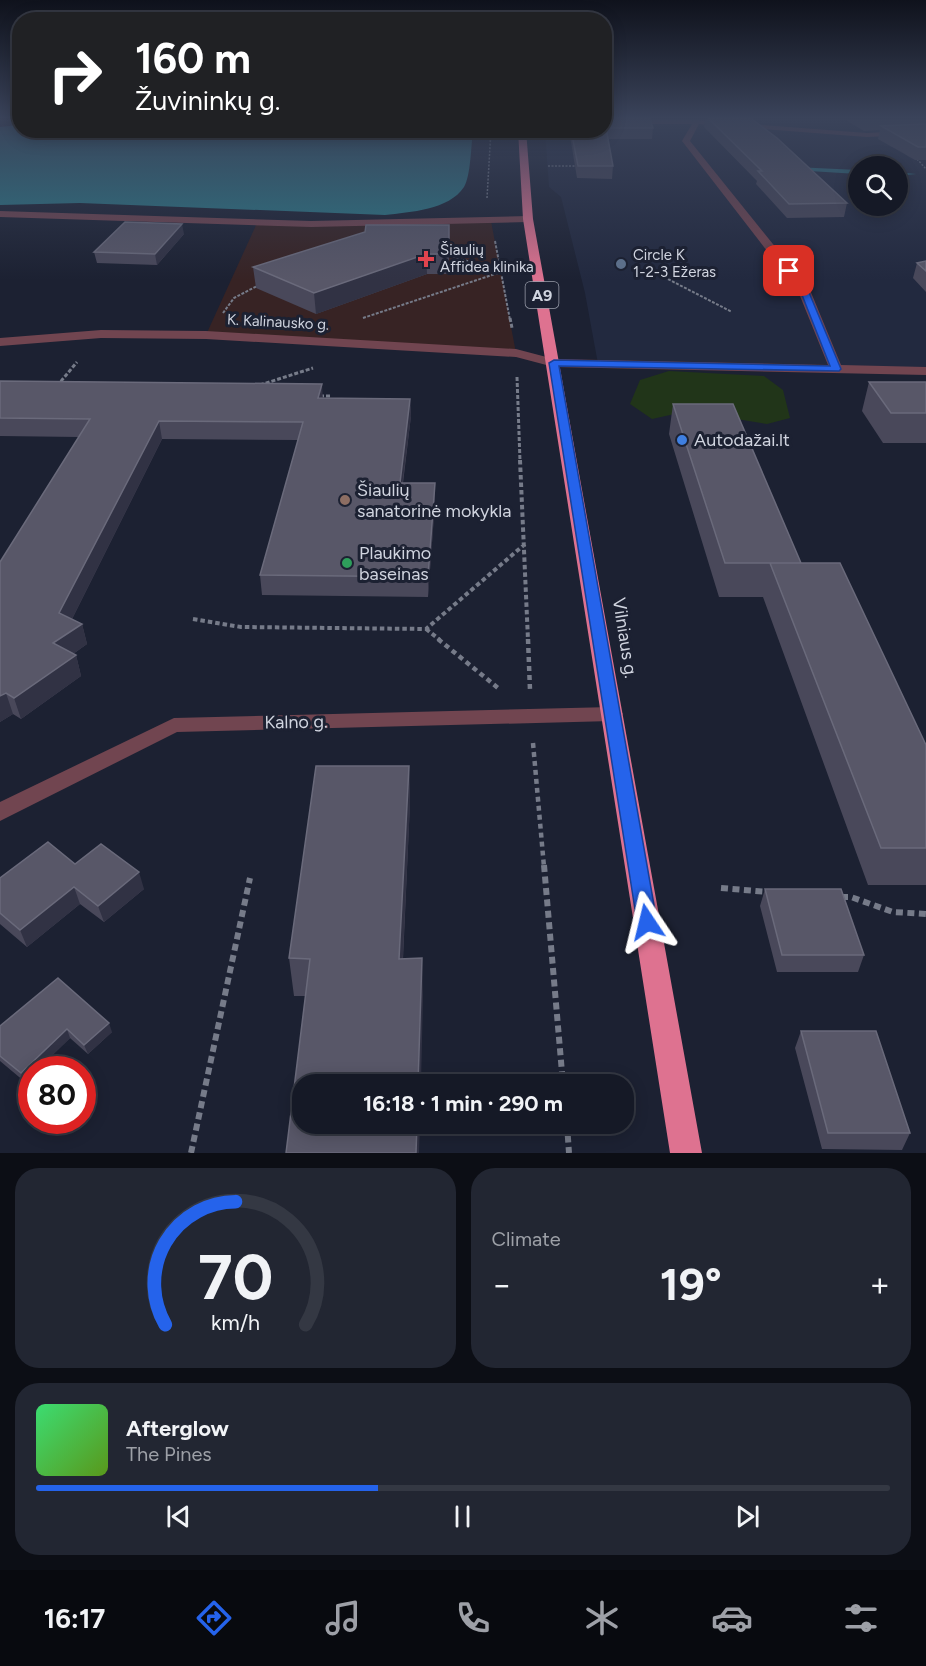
<!DOCTYPE html>
<html lang="en">
<head>
<meta charset="utf-8">
<style>
  :root { --surface:#151926; --page:#222632; --text:#f1f3f6; --muted:#9da0a7; --line:#343843; --accent:#2563eb }
  body { margin:0; font-family:Figtree,sans-serif; background:var(--page); color:var(--text); height:100vh; display:flex; flex-direction:column; font-size:22px; white-space:nowrap }
  * { box-sizing:border-box; margin:0 }
  p { font-size:20px; color:var(--muted) }
  .icon { flex:none; width:33px; height:33px; fill:none; stroke:currentColor; stroke-width:2; stroke-linecap:round; stroke-linejoin:round }
  .map { position:relative; height:1153px; overflow:hidden }
  .details { display:flex; flex-direction:column; gap:15px; padding:15px; background:#0c0e15; flex:1 }
  .details>* { flex:none }
  .hud { position:absolute; left:12px; top:12px; width:600px; height:126px; border-radius:24px; box-shadow:0 3px 15px #0003,0 0 0 2px var(--line); background:#202124; color:#fff; overflow:hidden }
  .controls { position:absolute; left:848px; top:156px; display:grid; gap:12px }
  .controls a { display:grid; place-items:center; width:60px; height:60px; border-radius:50%; background:var(--surface); box-shadow:0 3px 15px #0003,0 0 0 2px var(--line); font-size:30px }
  .speed { position:absolute; left:18px; top:1056px; display:flex; gap:12px; font-size:30px; font-weight:700; text-align:center }
  .speed>* { display:grid; place-content:center; width:78px; height:78px; border-radius:50%; background:var(--surface); box-shadow:0 3px 15px #0003,0 0 0 2px var(--line); line-height:1 }
  .speed .limit { border:9px solid #d22; background:#fff; color:#111 }
  .pin { position:absolute; display:grid; place-items:center; width:51px; height:51px; color:#fff; margin:-26px; border-radius:12px; box-shadow:0 3px 9px #0006 }
  .me { position:absolute; width:66px; margin:-33px; rotate:350deg; stroke-linejoin:round; filter:drop-shadow(0 0 4px #0008) }
  .turn { display:flex; align-items:center; gap:21px; height:126px; padding:0 24px; font-size:27px }
  .turn .icon { width:78px; height:78px; stroke-width:2.5 }
  .turn b { display:block; font-size:42px; line-height:51px }
  .big { font-size:45px; font-weight:700; line-height:1.1 }
  .details .widget { flex:1; display:flex; flex-direction:column; justify-content:center; gap:9px; min-width:0; padding:0 21px; border-radius:24px; background:var(--page) }
  .details .dial { align-items:center; gap:0 }
  .dial svg { height:156px; overflow:visible; fill:none; stroke:var(--line); stroke-width:7; stroke-linecap:round; text-anchor:middle }
  .dial text { fill:var(--text); stroke:none }
  .song { display:flex; align-items:center; gap:18px }
  .cover { width:72px; height:72px; border-radius:9px; background:linear-gradient(135deg,hsl(140 70% 55%),hsl(90 70% 35%)) }
  .played { height:6px; border-radius:3px; background:linear-gradient(90deg,var(--accent) 40%,var(--line) 40%) }
  .keys { display:flex; justify-content:space-around; direction:ltr }
  .heat { display:flex; justify-content:space-between; align-items:center; font-size:33px; direction:ltr }
  .details .tiles { flex:1; display:grid; gap:15px; grid-template-columns:1fr 1fr }
  .widget:last-child { grid-column:span 2 }
  .trip { position:absolute; left:292px; top:1074px; width:342px; height:60px; border-radius:24px; background:var(--surface); box-shadow:0 3px 15px #0003,0 0 0 2px var(--line); font-weight:700; line-height:60px; text-align:center }
  .menu { display:flex; height:96px; justify-content:space-around; align-items:center; background:#080a0f; color:var(--muted) }
  .menu .icon { width:42px; height:42px }
  .menu .selected { color:var(--accent) }
  .menu b { font-size:27px; color:var(--text) }
  .map>svg:first-child { display:block }
  .commercial { fill:#372324 }
  .built { fill:#22293f; fill-rule:evenodd }
  .green { fill:#213519 }
  .water { fill:#2d7a88 }
  .lines { fill:none; stroke-linecap:round; stroke-linejoin:round }
  .stream { fill:#2d7a88; fill-rule:evenodd }
  .path-far5 { stroke:#767b89; stroke-width:1.5; stroke-dasharray:2 1.5; stroke-linecap:butt }
  .path-far4 { stroke:#767b89; stroke-width:2; stroke-dasharray:3 1.5; stroke-linecap:butt }
  .path-far3 { stroke:#767b89; stroke-width:3; stroke-dasharray:4 2; stroke-linecap:butt }
  .path-far2 { stroke:#767b89; stroke-width:4; stroke-dasharray:4.5 3; stroke-linecap:butt }
  .path-far1 { stroke:#767b89; stroke-width:4.5; stroke-dasharray:5 4; stroke-linecap:butt }
  .path { stroke:#767b89; stroke-width:6; stroke-dasharray:7 4.5; stroke-linecap:butt }
  .street { fill:#714550; fill-rule:evenodd }
  .highway { fill:#de7290; fill-rule:evenodd }
  .wall { fill:#49485a }
  .shaded-wall { fill:#313244 }
  .building { fill:#585768; stroke:#6a6a7b; stroke-width:1.5 }
  .route { fill:#2563eb; stroke:#184099; stroke-width:1.5 }
  .health-dot { fill:#e0444e; stroke:#1c2132; stroke-width:2 }
  .service-dot { fill:#5c6f8a; stroke:#1c2132; stroke-width:2 }
  .shop-dot { fill:#3f7fe0; stroke:#1c2132; stroke-width:2 }
  .education-dot { fill:#8d6e63; stroke:#1c2132; stroke-width:2 }
  .leisure-dot { fill:#2e9e5b; stroke:#1c2132; stroke-width:2 }
  .labels { text-anchor:middle; stroke-width:6; stroke-linejoin:round; paint-order:stroke }
  .far-poi-label { font-size:15px; fill:#d0d4df; stroke:#1c2132; text-anchor:start }
  .far-street-label { font-size:15px; fill:#d0d4df; stroke:#1c2132 }
  .shield { fill:#1c2132; stroke:#9a9eab; stroke-width:1.5 }
  .shield-label { font-size:16px; font-weight:bold; fill:#d0d4df }
  .poi-label { font-size:18px; fill:#d0d4df; stroke:#1c2132; text-anchor:start }
  .street-label { font-size:18px; fill:#d0d4df; stroke:#1c2132 }
</style>
</head>
<body>
<div class="map">
<svg width="926" height="1153" viewBox="0 0 926 1153">
  <rect width="100%" height="100%" fill="#1c2132"/>
  <path class="commercial" d="M491 221 516 353 206 335 257 223Z"/>
  <path class="built" d="M605 119H926V371L598 364 585 293 561 197 549 187 545 131 604 130ZM858 166H897V206H858Z"/>
  <path class="green" d="M669 371 764 376 783 390 790 418 767 424 688 411 652 419 630 404 640 380Z"/>
  <path class="water" d="M19 125 20 130 473 131C471 144 471 176 464 187 449 210 410 212 385 215L80 203 0 205V127Z"/>
  <g class="lines">
    <path class="stream" d="M795 167 858 170V174L793 170Z
      M897 172 916 174 897 176Z"/>
    <path class="path-far5" d="M137 132 148 130
      M917 159 926 169
      M548 166H575
      M487 198 491 130"/>
    <path class="path-far4" d="M495 241 510 320
      M660 275 732 312
      M223 313 234 298 259 285
      M363 318 501 272 449 255"/>
    <path class="path-far3" d="M510 318 512 328
      M517 377 520 461
      M260 385 313 368
      M57 386 77 362
      M320 396H331"/>
    <path class="path-far2" d="M520 460 528 640
      M193 619 241 627 426 629 525 544
      M426 629 440 640"/>
    <path class="path-far1" d="M438 639 498 688
      M528 639 530 690
      M533 743 544 867"/>
    <path class="path" d="M544 865 563 1084
      M721 888 768 892
      M841 897H851L893 912 926 914
      M567 1124 569 1153
      M191 1153 250 878"/>
    <path class="street" d="M604 120H697L867 133 926 130V134L867 137 699 124 690 141 810 290 841 365 926 367V375L554 367 516 357 206 339 101 338 0 346V338L101 330 206 331 516 349 554 359 828 365 798 291 682 141 692 124H604Z
      M0 211 311 221 528 216 533 219 528 222 311 227 0 217Z
      M612 707 619 709 623 714 619 719 612 721 177 732 0 821V802L174 718Z"/>
    <path class="highway" d="M518 130H526L533 219 702 1153H670L523 219Z"/>
  </g>
  <path class="wall" d="M604 119 653 128 652 139H608L613 166 612 179 577 178 569 130H604Z
    M705 119H752L847 203 844 217 787 218 756 184 757 181 704 127Z
    M844 119H926V160H915L878 139 880 130 864 131Z
    M449 225V274H427L316 314 256 288 253 267Z
    M184 234 157 265 97 263 94 252Z
    M926 261V292L913 278 917 263Z
    M0 381 323 398 410 399 411 416 403 483H435V502L428 597 262 595 260 575 298 440 162 439 72 619 82 624 87 644 73 654 76 655 81 676 21 719 13 714 0 722V562L79 437 0 436Z
    M869 382H926V443H883L862 411Z
    M673 404 801 563 926 745V885H868L763 597H719L669 434Z
    M409 766 410 803 403 959 423 996H294L289 958Z
    M75 864 144 889 104 922 80 904 27 947 0 924V878Z
    M765 889 864 955 858 972H777L760 906Z
    M0 1026 112 1032 88 1054 70 1038 37 1070H32V1075L25 1082 0 1061Z
    M801 1031 910 1133 902 1150 822 1149 795 1048Z"/>
  <path class="shaded-wall" d="M182 224 184 234 157 265 155 254Z
    M426 254 427 274 316 314 314 293Z
    M322 384 323 401 318 398Z
    M410 399 411 416 400 502V483Z
    M159 421 162 439 65 633 59 613Z
    M435 483V502L428 597V577Z
    M82 624 87 644 59 664 53 643Z
    M76 655 81 676 21 719 14 698Z
    M6 693 13 714 0 722V696Z
    M409 766 410 803 401 996 399 959Z
    M139 872 144 889 104 922 98 906Z
    M74 887 80 904 27 947 20 930Z
    M422 958 423 996 421 1084H418Z
    M109 1023 112 1032 88 1054 84 1045Z
    M67 1029 70 1038 37 1070H32V1075L25 1082 21 1073Z
    M417 1124H420L419 1153H416Z"/>
  <path class="building" d="M604 119H650L653 128H606L613 166H578L571 130H604Z
    M709 119H752L777 138 847 203 789 204 758 171H762Z
    M926 124V147H918L881 126Z
    M125 222 182 224 155 254 94 252Z
    M366 225H449V254H426L314 293 253 267 365 232Z
    M926 261V271L917 263Z
    M0 381 322 384 318 398 410 399 400 483H435L428 577 260 575 303 422 159 421 59 613 82 624 53 643 76 655 14 698 6 693 0 696V562L90 419 0 418Z
    M869 382H926V413H891Z
    M673 404H733L801 563H725Z
    M770 563H840L926 745V848H881Z
    M316 766H409L399 959 422 958 418 1084H303V1124H417L416 1153H286L310 959 289 958Z
    M48 842 75 864 101 844 139 872 98 906 74 887 20 930 0 913V878Z
    M765 889H841L864 955H782Z
    M58 978 109 1023 84 1045 67 1029 21 1073 0 1056V1026Z
    M801 1031H876L910 1133H828Z"/>
  <linearGradient id="sky" x2="0" y2="1"><stop stop-color="#0f121c"/><stop offset="0.42" stop-color="#3a435a"/><stop offset="1" stop-color="#3a435a" stop-opacity="0"/></linearGradient>
  <rect width="926" height="280" fill="url(#sky)"/>
  <path class="route" d="M789 269 808 290 841 369 839 371 559 366 657 922 654 928 647 930 640 928 637 922 549 363 554 360 830 366 800 290 785 271Z"/>
  <path class="health-dot" d="M423 250h6v6h6v6h-6v6h-6v-6h-6v-6h6z"/>
  <circle class="service-dot" cx="621" cy="264" r="6"/>
  <circle class="shop-dot" cx="682" cy="440" r="6"/>
  <circle class="education-dot" cx="345" cy="500" r="6"/>
  <circle class="leisure-dot" cx="347" cy="563" r="6"/>
  <g class="labels">
    <g class="far-poi-label">
      <text x="440" y="255">Šiaulių<tspan x="440" dy="17">Affidea klinika</tspan></text>
      <text x="633" y="260">Circle K<tspan x="633" dy="17">1-2-3 Ežeras</tspan></text>
    </g>
    <g class="far-street-label">
      <text transform="translate(278 322) rotate(3)" y="5">K. Kalinausko g.</text>
    </g>
    <rect class="shield" x="525.5" y="282" width="33" height="26" rx="4.5"/>
    <g class="shield-label">
      <text x="542" y="301">A9</text>
    </g>
    <g class="poi-label">
      <text x="694" y="446">Autodažai.lt</text>
      <text x="357" y="496">Šiaulių<tspan x="357" dy="21">sanatorinė mokykla</tspan></text>
      <text x="359" y="559">Plaukimo<tspan x="359" dy="21">baseinas</tspan></text>
    </g>
    <g class="street-label">
      <text transform="translate(625 638) rotate(81)" y="6">Vilniaus g.</text>
      <text transform="translate(296 722) rotate(-1)" y="6">Kalno g.</text>
    </g>
  </g>
</svg>
<div class="controls">
<a><svg class="icon" aria-label="search" viewBox="0 0 24 24"><circle cx="10" cy="10" r="6"/><path d="M15 15l6 6"/></svg></a>
</div>
<div class="speed"><div class="limit">80</div></div>
<div class="pin" style="left:789px;top:271px;background:#d93025"><svg class="icon" aria-label="arrive" viewBox="0 0 24 24"><path d="M6 21V4h12l-3 4 3 4H6"/></svg></div>
<svg class="me" style="left:647px;top:922px" viewBox="-20 -20 40 40"><path d="M0-17L14 15 0 8-14 15z" fill="#2563eb" stroke="#fff" stroke-width="4"/></svg>
<div class="trip">16:18 · 1 min · 290 m</div>
<div class="hud">
<div class="turn"><svg class="icon" aria-label="right" viewBox="0 0 24 24"><path d="M7 20v-9h11M14 6l5 5-5 5"/></svg><div><b>160 m</b>Žuvininkų g.</div></div>
</div>
</div>
<section class="details">
<div class="tiles">
<div class="widget dial"><svg viewBox="0 0 100 80">
<path d="M14 69A42 42 0 1 1 86 69"/>
<path d="M14 69A42 42 0 0 1 50 6" stroke="#2563eb"/>
<text x="50" y="56" font-size="32" font-weight="700">70</text>
<text x="50" y="72" font-size="11">km/h</text>
</svg></div>
<div class="widget"><p>Climate</p>
<div class="heat"><a>−</a><b class="big">19°</b><a>+</a></div>
</div>
<div class="widget">
<div class="song"><i class="cover"></i><div><b>Afterglow</b><p>The Pines</p></div></div>
<div class="played"></div>
<div class="keys"><svg class="icon" aria-label="previous" viewBox="0 0 24 24"><path d="M18 5L8 12l10 7zM5 5v14"/></svg><svg class="icon" aria-label="pause" viewBox="0 0 24 24"><path d="M8 5v14M16 5v14"/></svg><svg class="icon" aria-label="next" viewBox="0 0 24 24"><path d="M6 5l10 7-10 7zM19 5v14"/></svg></div>
</div>
</div>
</section>
<nav class="menu">
<b>16:17</b>
<svg class="icon selected" aria-label="directions" viewBox="0 0 24 24"><path d="M12 3l9 9-9 9-9-9zM9 14v-3h6M13 9l2 2-2 2"/></svg>
<svg class="icon" aria-label="music" viewBox="0 0 24 24"><path d="M9 18V5l10-2v13"/><circle cx="6" cy="18" r="3"/><circle cx="16" cy="16" r="3"/></svg>
<svg class="icon" aria-label="phone" viewBox="0 0 24 24"><path d="M5 4h4l2 5-3 2q2 4 5 5l2-3 5 2v4C11 20 4 13 5 4z"/></svg>
<svg class="icon" aria-label="climate" viewBox="0 0 24 24"><path d="M12 3v18M4 7l16 10M4 17L20 7"/></svg>
<svg class="icon" aria-label="car" viewBox="0 0 24 24"><path d="M5 17H2v-5l4-1 3-4h7l3 4 3 1v5h-3M9 17h6M6 11h13"/><circle cx="7" cy="17" r="2"/><circle cx="17" cy="17" r="2"/></svg>
<svg class="icon" aria-label="filters" viewBox="0 0 24 24"><path d="M4 7h16M4 17h16"/><circle cx="9" cy="7" r="2"/><circle cx="15" cy="17" r="2"/></svg>
</nav>
</body>
</html>
